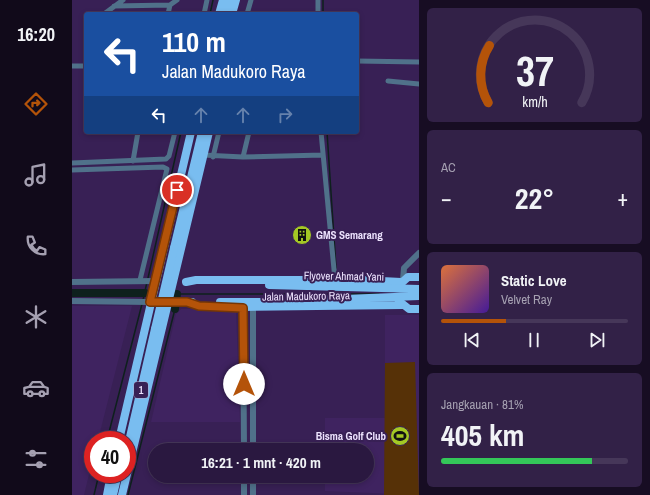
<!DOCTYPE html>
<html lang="id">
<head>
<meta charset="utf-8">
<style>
  :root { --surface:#2a1840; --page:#322147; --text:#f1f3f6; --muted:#a5a0b1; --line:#463759; --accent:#b45309 }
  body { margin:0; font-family:"Archivo Narrow",sans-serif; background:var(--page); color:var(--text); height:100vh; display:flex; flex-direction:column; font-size:15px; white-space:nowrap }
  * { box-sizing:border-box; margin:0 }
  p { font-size:13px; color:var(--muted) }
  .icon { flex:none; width:22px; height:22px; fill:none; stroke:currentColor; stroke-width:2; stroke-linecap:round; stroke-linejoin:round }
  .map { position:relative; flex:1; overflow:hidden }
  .side { display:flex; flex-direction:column; gap:8px; padding:8px; background:#170d23; width:231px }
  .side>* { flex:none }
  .top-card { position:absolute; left:12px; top:12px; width:275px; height:122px; border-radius:4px; box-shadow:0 2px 6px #0003,0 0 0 1px var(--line); background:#1a4fa0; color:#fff; overflow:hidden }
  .speed { position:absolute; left:12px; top:431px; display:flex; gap:8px; font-size:20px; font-weight:700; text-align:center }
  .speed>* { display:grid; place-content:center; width:52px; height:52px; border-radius:50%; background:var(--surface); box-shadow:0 2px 6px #0003,0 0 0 1px var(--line); line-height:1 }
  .speed .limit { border:6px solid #d22; background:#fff; color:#111 }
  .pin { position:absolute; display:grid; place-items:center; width:34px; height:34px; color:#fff; margin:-17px; border:2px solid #fff; border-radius:50%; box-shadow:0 1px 4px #0007 }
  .me { position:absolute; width:44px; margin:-22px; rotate:0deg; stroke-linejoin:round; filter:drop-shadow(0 0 3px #0008) }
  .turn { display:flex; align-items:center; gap:14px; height:84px; padding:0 12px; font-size:18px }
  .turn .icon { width:52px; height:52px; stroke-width:2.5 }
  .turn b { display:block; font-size:28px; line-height:34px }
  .lanes { display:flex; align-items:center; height:38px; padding:0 12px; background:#0003; justify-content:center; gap:20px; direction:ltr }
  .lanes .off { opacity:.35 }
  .big { font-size:30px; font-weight:700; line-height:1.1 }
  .side .tile { flex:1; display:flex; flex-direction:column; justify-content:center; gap:6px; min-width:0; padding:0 14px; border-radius:6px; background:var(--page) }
  .side .dial { align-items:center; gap:0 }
  .dial svg { height:104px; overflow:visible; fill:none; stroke:var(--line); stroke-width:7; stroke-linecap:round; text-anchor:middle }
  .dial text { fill:var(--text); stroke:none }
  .song { display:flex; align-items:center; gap:12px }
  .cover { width:48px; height:48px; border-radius:6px; background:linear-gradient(135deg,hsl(20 70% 55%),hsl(260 70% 35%)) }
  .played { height:4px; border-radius:2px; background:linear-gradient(90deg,var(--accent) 35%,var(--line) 35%) }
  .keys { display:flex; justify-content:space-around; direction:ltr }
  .heat { display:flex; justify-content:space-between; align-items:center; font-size:22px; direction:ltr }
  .charge { height:6px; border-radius:3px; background:linear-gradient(90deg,#34c759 81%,var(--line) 0) }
  .trip { position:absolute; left:76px; top:443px; width:226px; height:40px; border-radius:20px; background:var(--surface); box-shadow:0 2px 6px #0003,0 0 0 1px var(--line); font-weight:700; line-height:40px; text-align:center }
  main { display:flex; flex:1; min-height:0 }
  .menu { display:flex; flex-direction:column; width:72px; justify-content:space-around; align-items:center; background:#110a1a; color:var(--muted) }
  .menu .icon { width:28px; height:28px }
  .menu .on { color:var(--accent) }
  .menu b { font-size:18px; color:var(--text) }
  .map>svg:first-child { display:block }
  .built { fill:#3f2360 }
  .green { fill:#563107 }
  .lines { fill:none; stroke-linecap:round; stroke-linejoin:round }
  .stream { stroke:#0e201d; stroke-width:1.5 }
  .river { stroke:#0e201d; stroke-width:8 }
  .minor { stroke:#50718a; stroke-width:5 }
  .tertiary { stroke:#50718a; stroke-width:6 }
  .trunk { stroke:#79bdf0; stroke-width:8 }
  .trunk-bridge { stroke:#79bdf0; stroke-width:8 }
  .route-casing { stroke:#753606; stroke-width:10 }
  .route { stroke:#b45309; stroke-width:7 }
  .labels { text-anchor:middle; stroke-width:4; stroke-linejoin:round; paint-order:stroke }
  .shield { fill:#382055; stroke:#b7a8cb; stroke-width:1 }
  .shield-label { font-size:10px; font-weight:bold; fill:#ede3fe }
  .poi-label { font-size:11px; font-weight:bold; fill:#ede3fe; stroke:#382055; text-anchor:start }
  .street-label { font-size:11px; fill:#ede3fe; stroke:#382055 }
</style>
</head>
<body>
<main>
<nav class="menu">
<b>16:20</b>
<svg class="icon on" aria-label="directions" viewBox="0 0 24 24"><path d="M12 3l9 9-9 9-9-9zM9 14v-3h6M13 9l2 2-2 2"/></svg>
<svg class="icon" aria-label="music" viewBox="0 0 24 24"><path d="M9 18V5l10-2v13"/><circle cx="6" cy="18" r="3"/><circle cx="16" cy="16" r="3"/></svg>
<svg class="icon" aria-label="phone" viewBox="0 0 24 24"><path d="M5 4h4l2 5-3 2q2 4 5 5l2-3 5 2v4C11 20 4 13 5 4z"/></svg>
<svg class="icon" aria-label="climate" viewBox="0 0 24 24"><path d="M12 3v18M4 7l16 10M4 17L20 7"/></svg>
<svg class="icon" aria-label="car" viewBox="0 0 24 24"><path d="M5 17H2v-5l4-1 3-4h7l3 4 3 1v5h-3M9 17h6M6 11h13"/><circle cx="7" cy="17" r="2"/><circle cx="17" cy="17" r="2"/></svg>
<svg class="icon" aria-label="filters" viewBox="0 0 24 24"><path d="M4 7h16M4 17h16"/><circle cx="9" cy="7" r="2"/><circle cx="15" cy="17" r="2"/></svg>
</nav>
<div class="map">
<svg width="347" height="495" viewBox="0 0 347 495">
  <rect width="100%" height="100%" fill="#382055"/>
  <path class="built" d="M0 306H60L26 440H21V458L12 495H0Z
    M109 309H164L168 422H79L104 314Z
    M313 315H347V495L253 491V476H295V450H253V418H313Z"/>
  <path class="green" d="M343 362 347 495H312L313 363Z"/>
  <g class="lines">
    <path class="stream" d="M251 0V14
      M138 14 141 0
      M255 132 264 268
      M76 278 109 132
      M105 294H307
      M71 300 75 282
      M35 440 70 304
      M22 495 27 474
      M56 495 103 309"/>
    <path class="river" d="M0 293H73
      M103 309 105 294"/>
    <path class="minor" d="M42 6 98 5
      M32 14 51 0
      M96 14 98 5 105 0
      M132 14 135 0
      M175 14 179 0
      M246 14V0
      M285 61 347 62
      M0 66H14
      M316 81 347 84
      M249 132 263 280
      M131 155 171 157 251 155
      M141 157 147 132
      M171 157 177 132
      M61 161 66 132
      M0 163 94 159 97 156 103 132
      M0 170 91 167 95 169 68 280"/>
    <path class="tertiary" d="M331 280 332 268 347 253
      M0 282 83 281
      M0 301 78 302
      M171 307 172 450
      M181 450V308
      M172 495V476
      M181 495V476"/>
    <path class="trunk" d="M155 13 158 0
      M147 14 151 0
      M160 14 164 0
      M102 248 130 132
      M114 282 124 280H290L329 282
      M326 286 336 277H347
      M327 301 337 309H347
      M78 302H120
      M115 302 127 306 171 307 330 305
      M148 302H197
      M47 440 119 132
      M55 450 83 329
      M35 495 39 474
      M41 495 46 474
      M50 495 137 132"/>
    <path class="trunk-bridge" d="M197 285 347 289
      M197 302 347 296
      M83 329 102 248"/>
  </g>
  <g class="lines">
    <defs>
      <path id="route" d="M105 190 78 302H115L127 306 171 308 172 384"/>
    </defs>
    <use href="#route" class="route-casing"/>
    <use href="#route" class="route"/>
  </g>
  <defs>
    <symbol id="building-disc" viewBox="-11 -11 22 22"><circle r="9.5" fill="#a4c824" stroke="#382055"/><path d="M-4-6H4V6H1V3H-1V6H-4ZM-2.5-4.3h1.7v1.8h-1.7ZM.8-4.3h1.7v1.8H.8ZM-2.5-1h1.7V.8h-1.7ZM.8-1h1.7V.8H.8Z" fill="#111"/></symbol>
    <symbol id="stadium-disc" viewBox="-11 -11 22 22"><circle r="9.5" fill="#a4c824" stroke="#382055"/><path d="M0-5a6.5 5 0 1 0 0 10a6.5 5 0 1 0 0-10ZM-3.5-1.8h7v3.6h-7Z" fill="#111"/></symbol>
  </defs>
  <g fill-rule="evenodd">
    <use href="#building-disc" x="219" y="224" width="22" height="22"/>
    <use href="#stadium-disc" x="317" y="425" width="22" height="22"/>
  </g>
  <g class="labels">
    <rect class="shield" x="62" y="382" width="14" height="16" rx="3"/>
    <g class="shield-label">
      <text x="69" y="394">1</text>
    </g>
    <g class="poi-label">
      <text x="244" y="239">GMS Semarang</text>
      <text x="314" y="440" text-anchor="end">Bisma Golf Club</text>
    </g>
    <g class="street-label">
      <text transform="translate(272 276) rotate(1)" y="4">Flyover Ahmad Yani</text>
      <text transform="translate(234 296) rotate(-1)" y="4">Jalan Madukoro Raya</text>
    </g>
  </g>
</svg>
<div class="speed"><div class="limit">40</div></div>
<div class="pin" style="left:105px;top:190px;background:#d93025"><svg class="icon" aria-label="arrive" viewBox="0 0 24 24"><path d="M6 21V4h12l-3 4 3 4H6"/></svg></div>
<svg class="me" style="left:172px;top:384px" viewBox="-20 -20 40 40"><circle r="19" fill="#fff"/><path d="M0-13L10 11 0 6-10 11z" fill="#b45309"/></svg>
<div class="trip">16:21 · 1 mnt · 420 m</div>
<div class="top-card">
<div class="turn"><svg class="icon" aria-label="left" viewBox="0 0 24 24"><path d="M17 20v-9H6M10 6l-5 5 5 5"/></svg><div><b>110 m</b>Jalan Madukoro Raya</div></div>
<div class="lanes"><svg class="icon" aria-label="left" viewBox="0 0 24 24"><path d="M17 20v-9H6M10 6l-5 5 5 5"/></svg><svg class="icon off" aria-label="ahead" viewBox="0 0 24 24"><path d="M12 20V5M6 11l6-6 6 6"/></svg><svg class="icon off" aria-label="ahead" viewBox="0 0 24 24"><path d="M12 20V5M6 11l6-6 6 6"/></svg><svg class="icon off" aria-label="right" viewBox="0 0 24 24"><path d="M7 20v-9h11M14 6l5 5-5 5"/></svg></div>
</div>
</div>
<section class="side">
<div class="tile dial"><svg viewBox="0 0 100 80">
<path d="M14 69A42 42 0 1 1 86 69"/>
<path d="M14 69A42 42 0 0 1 15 25" stroke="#b45309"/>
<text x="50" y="56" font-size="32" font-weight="700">37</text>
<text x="50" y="72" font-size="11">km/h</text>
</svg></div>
<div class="tile"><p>AC</p>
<div class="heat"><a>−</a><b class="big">22°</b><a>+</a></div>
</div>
<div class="tile">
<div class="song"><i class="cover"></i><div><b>Static Love</b><p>Velvet Ray</p></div></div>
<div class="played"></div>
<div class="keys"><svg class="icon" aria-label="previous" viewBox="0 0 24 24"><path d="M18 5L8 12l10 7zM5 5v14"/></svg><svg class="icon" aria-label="pause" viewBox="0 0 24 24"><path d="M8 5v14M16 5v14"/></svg><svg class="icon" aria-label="next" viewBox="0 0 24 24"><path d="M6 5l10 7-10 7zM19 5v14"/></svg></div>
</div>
<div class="tile"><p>Jangkauan · 81%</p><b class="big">405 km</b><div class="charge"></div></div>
</section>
</main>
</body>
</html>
